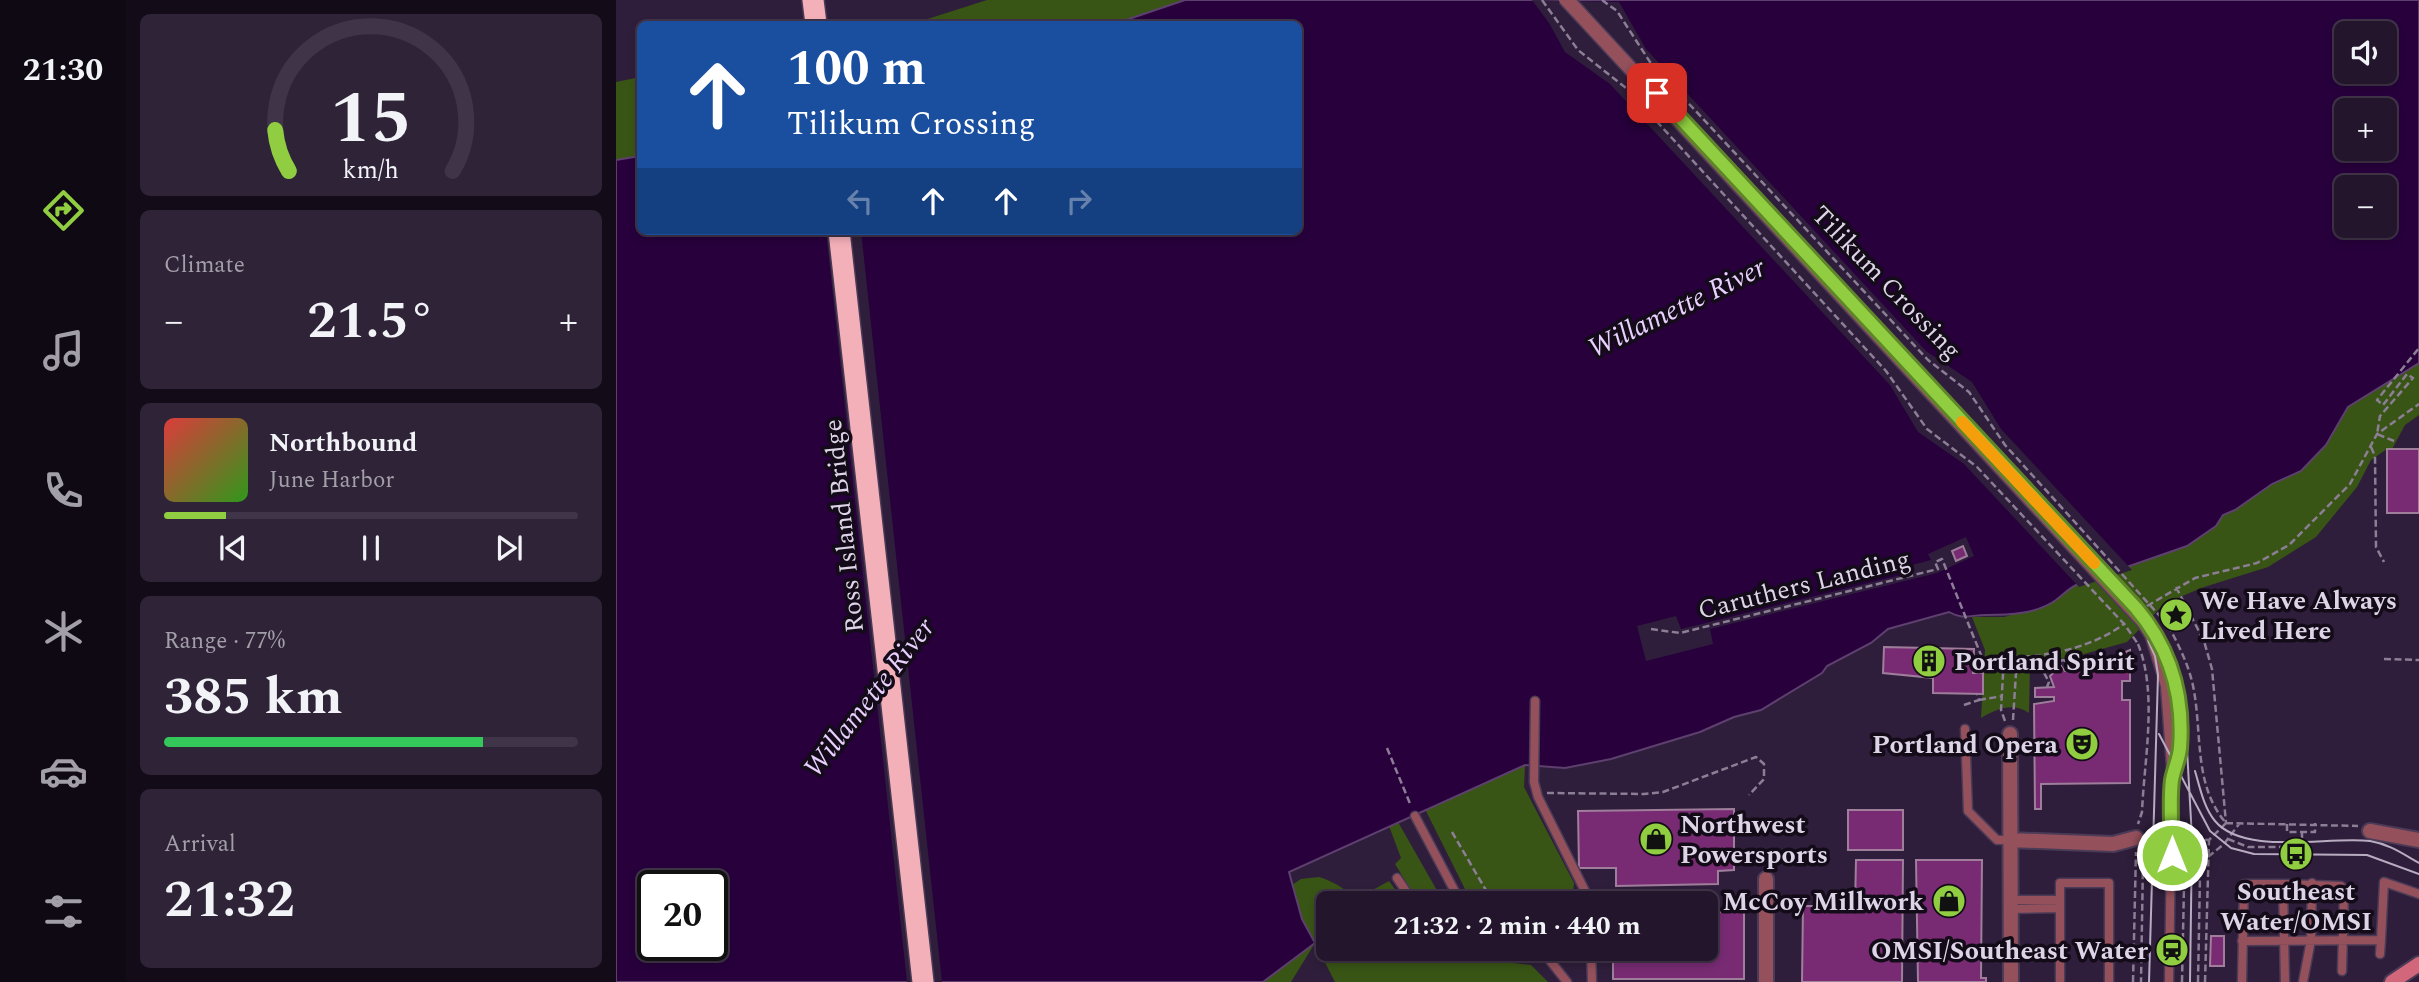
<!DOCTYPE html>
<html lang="en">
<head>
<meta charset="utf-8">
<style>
  :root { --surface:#23162c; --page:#2f2338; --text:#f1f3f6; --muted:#a39fa9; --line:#403548; --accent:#90cd40 }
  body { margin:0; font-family:Spectral,serif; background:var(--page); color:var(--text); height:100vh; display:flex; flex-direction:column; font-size:26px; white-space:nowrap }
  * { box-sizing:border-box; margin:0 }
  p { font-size:23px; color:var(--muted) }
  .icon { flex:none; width:38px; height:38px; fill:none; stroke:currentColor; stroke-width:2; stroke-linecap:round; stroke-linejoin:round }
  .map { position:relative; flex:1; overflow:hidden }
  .details { display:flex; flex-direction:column; gap:14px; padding:14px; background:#130c18; width:490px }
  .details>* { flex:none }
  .banner { position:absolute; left:21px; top:21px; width:665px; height:214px; border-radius:10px; box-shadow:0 4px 10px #0003,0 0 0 2px var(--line); background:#1a4fa0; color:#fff; overflow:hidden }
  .tools { position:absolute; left:1718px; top:21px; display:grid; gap:14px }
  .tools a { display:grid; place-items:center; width:63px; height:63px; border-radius:10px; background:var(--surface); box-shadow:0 4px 10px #0003,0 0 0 2px var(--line); font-size:35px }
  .speed { position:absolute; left:21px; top:870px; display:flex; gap:14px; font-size:35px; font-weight:700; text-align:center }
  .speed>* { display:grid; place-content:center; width:91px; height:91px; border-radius:50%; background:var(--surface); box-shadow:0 4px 10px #0003,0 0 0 2px var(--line); line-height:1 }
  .speed .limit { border:4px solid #111; border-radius:10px; background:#fff; color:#111 }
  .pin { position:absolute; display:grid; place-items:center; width:60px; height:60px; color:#fff; margin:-30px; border-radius:14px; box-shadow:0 4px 10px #0006 }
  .me { position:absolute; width:77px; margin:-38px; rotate:0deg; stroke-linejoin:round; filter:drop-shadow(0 0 5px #0008) }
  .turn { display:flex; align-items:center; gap:24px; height:147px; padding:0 35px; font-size:32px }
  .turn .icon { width:91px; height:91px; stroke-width:2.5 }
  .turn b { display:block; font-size:49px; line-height:60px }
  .lanes { display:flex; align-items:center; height:66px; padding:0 35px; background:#0003; justify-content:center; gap:35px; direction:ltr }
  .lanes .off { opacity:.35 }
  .big { font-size:52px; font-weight:700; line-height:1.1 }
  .details .card { flex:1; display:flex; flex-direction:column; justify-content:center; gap:10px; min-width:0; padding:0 24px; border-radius:10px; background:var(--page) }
  .details .dial { align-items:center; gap:0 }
  .dial svg { height:182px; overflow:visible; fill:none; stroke:var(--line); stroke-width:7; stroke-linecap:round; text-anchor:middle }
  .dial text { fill:var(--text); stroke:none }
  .song { display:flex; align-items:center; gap:21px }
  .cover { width:84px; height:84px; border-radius:10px; background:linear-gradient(135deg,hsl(0 70% 55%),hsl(110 70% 35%)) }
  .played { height:7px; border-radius:4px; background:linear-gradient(90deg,var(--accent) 15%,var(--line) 15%) }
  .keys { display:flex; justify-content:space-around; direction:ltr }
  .heat { display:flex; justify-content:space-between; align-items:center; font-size:38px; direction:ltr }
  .charge { height:10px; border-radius:5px; background:linear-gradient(90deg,#34c759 77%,var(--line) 0) }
  .trip { position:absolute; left:700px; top:891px; width:402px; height:70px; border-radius:10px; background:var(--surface); box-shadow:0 4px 10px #0003,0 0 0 2px var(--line); font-weight:700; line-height:70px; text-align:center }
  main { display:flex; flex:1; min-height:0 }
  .menu { display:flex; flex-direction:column; width:126px; justify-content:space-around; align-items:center; background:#0e0912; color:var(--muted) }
  .menu .icon { width:49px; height:49px }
  .menu .on { color:var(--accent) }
  .menu b { font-size:32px; color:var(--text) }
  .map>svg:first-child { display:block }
  .green { fill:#395515 }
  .water { fill:#27003c; stroke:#5e406f; stroke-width:2; fill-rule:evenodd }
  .pier { fill:#2f1e3b }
  .building { fill:#782b73; stroke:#9e7e9a; stroke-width:2 }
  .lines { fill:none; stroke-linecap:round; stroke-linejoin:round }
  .lane-casing { stroke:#4b3b57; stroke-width:11 }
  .street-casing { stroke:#4b3b57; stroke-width:18 }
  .secondary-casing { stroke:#4b3b57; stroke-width:18 }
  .highway-casing { stroke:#4b3b57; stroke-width:24 }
  .path { stroke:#8b7e95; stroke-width:2.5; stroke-dasharray:7 3.5; stroke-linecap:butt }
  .lane { stroke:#94515c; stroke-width:8 }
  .street { stroke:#94515c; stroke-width:14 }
  .secondary { stroke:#d2677b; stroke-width:14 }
  .highway { stroke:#f4b0b9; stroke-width:21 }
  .tram { stroke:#b7acc1; stroke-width:2 }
  .lane-bridge-casing { stroke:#4b3b57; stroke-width:11; stroke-linecap:butt }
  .path-bridge { stroke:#8b7e95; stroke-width:2.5; stroke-dasharray:7 3.5; stroke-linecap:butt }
  .lane-bridge { stroke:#94515c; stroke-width:8 }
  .route-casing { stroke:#5e852a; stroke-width:18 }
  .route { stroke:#90cd40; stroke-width:12 }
  .slow { stroke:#f59e0b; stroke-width:12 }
  .labels { text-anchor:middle; stroke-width:7; stroke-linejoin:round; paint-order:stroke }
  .street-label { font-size:26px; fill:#ded4e7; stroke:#130c18 }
  .poi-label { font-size:26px; font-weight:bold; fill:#ded4e7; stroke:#130c18; text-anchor:start }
  .water-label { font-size:28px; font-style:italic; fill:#e8cffd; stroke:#130c18 }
</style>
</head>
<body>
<main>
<nav class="menu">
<b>21:30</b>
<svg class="icon on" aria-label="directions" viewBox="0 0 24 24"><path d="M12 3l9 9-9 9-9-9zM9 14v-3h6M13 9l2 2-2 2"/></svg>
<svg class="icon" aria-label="music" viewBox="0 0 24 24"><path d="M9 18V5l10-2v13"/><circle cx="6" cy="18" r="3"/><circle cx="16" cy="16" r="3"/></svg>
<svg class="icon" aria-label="phone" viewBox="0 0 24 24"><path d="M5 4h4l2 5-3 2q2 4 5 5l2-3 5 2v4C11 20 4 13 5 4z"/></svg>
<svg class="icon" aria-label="climate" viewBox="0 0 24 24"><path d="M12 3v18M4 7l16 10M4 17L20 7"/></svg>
<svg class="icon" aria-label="car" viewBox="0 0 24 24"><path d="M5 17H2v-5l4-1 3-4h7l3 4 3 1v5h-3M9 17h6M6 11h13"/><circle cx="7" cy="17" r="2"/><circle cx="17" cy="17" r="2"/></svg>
<svg class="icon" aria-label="filters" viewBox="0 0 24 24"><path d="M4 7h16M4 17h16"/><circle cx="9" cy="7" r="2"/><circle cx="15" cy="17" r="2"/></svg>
</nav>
<section class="details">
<div class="card dial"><svg viewBox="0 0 100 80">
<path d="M14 69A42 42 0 1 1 86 69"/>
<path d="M14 69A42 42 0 0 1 8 51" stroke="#90cd40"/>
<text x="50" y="56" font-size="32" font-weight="700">15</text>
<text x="50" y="72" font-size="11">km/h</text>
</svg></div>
<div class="card"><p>Climate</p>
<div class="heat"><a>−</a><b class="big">21.5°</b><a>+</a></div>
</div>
<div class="card">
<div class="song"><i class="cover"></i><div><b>Northbound</b><p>June Harbor</p></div></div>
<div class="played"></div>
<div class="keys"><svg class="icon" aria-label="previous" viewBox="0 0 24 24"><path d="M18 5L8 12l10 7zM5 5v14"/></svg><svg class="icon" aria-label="pause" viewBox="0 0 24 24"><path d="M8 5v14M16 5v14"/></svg><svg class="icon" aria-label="next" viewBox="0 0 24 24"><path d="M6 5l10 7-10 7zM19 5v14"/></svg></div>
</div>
<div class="card"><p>Range · 77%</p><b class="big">385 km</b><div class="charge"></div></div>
<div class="card"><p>Arrival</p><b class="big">21:32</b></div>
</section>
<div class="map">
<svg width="1803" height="982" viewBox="0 0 1803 982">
  <rect width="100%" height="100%" fill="#2f1e3b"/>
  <path class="green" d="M371 0H569L498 24H296Z
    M24 77V156L0 160V82Z
    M1803 363V415L1789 425 1776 449H1771L1755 460 1741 487 1700 537 1652 567 1585 588 1548 604 1511 642 1461 656 1414 664 1413 713C1396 702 1381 709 1365 718L1369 650 1356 617H1388L1406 612 1438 601 1449 590 1462 584 1571 546 1600 526 1607 515 1619 510 1656 484 1685 471 1710 445 1732 407Z
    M909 765 908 787 958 883 956 903H856L809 809Z
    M782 822 823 894 829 903H803L779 864 785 858 773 826Z
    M703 877C744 890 726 908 773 881L789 903H712V948L837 949 860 959 915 965 932 982H719L699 943 675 982H647L698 943 686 919 676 885 685 879Z"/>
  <path class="water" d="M569 0H1803V363L1732 407 1710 445 1685 471 1656 484 1619 510 1607 515 1600 526 1571 546 1462 584C1453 588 1448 594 1440 600 1421 614 1392 615 1370 615 1354 615 1347 620 1333 612L1272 629 1255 643 1211 666 1206 673 1145 710 1118 717 1084 732 995 759 949 768 909 765 673 872 686 919 699 943 647 982H0V160L24 156V231H682V24H498ZM1731 33H1769V72H1731ZM1731 110H1769V149H1731ZM1731 187H1769V226H1731ZM37 886H96V945H37Z"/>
  <path class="pier" d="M916 0 1003 2 1030 49 1310 351 1356 382 1385 429 1516 570 1463 587 1348 464 1302 432 1274 385 994 84 949 52 933 23Z
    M210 231H245L326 982H291Z
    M1350 537 1358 556 1321 573 1094 629 1097 644 1030 661 1021 626 1060 616 1065 629 1293 573 1292 566 1315 560 1312 554Z"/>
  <path class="building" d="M1771 449H1803V513H1771Z
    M1347 546 1351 556 1340 561 1336 551Z
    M1268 647 1358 649 1357 673H1367V694L1317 693V678L1267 673Z
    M1514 650V681H1506V700H1514V783L1425 784V809H1419L1418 704 1438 701V697H1419V688L1438 687 1434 676 1445 666 1449 671H1456V666L1493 659Z
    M1118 809V870L1102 871V884L1000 886V868H963L962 811Z
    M1232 810H1287V850H1232Z
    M1240 860H1287L1286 982H1186L1187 906H1239Z
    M1300 860H1366L1365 978H1370V982H1302Z
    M1090 912H1128V979H997V948H1090Z
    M1595 936H1608V966H1594Z"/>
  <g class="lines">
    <defs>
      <path id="lane" d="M1539 634C1564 675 1571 728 1558 774
        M1534 637 1549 686 1556 780 1553 982
        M919 701 918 782 922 797 975 903
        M1349 729 1352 811 1381 840H1395
        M799 816 845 903
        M781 878 798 903
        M1396 900H1444
        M1396 909 1444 908
        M1765 940 1768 882 1803 894
        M1626 941 1765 940 1764 954
        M854 948 874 955H928
        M924 948 951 982
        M975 948 976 982
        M1444 982V883H1493V982
        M1626 982 1628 884H1667
        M1669 982 1667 884 1725 886 1728 893 1726 971
        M1687 982 1695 940 1696 883"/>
      <path id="street" d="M1394 734 1395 982
        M1754 831 1803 840
        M1395 840 1497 844 1520 838
        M1150 982V879"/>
      <path id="secondary" d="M1776 982 1803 964"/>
      <path id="highway" d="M197 0 200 24
        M223 231 307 982"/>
    </defs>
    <use href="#lane" class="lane-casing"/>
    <use href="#street" class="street-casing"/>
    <use href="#secondary" class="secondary-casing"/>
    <use href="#highway" class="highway-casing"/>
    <path class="path" d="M1778 441 1761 434 1764 416 1797 378 1791 374 1767 405 1761 400 1803 348
      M1755 447 1759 456 1760 547 1768 562
      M1560 587 1588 641 1596 669 1610 823
      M1531 606 1579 578 1641 563 1673 545 1734 484 1761 434 1803 404
      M1552 625C1563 646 1574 667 1578 691 1586 736 1578 786 1610 823
      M1035 629 1064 633 1322 569 1319 562 1326 559 1365 655 1361 673
      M1522 644C1542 693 1528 761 1526 812L1522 824
      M1401 657 1427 671 1433 682 1431 687
      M1768 659 1803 660
      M1427 671 1435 663 1448 660 1456 668
      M1363 700 1387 696
      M1348 705 1363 700 1361 694
      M1397 720 1401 657
      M1389 721 1385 710 1388 657C1428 658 1477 648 1509 623
      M771 748 795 806
      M931 793 1028 794 1047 792 1140 757 1148 764V779L1133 795
      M1610 823 1742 826
      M1671 824V832H1699V823
      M836 832 871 892 884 903
      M1568 838 1593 840 1610 823
      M1612 839 1632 847H1686V832
      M1523 852 1527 862 1525 982
      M1592 857 1608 844 1623 824
      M1517 982 1520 852
      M1566 982 1569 838
      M1582 982 1584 876 1588 839
      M1589 982 1593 840"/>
    <use href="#lane" class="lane"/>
    <use href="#street" class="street"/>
    <use href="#secondary" class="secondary"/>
    <use href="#highway" class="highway"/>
    <path class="tram" d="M944 0 1528 631 1539 656 1542 675 1533 982
      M959 0 1523 608 1541 632 1554 657 1569 714 1576 838 1574 982
      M1543 734 1594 831 1615 848 1638 854 1751 855 1803 874
      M1579 771C1584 788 1588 808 1599 821 1628 856 1712 836 1754 841 1773 844 1787 854 1803 863"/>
    <defs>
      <path id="lane-bridge" d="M947 0 1525 623 1534 637
        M955 0 1533 625"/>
    </defs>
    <use href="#lane-bridge" class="lane-bridge-casing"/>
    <path class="path-bridge" d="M926 0 962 50 1010 88 1270 371 1311 429 1361 467 1509 625 1522 644
      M986 0 1001 11 1034 62 1312 360 1353 392 1389 445 1552 625"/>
    <use href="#lane-bridge" class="lane-bridge"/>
  </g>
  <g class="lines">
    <defs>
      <path id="route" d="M1041 93 1520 608C1554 648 1568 696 1564 748 1563 759 1558 769 1556 780 1553 804 1556 831 1556 855"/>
    </defs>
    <use href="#route" class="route-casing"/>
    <use href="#route" class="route"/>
    <path class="slow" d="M1346 422 1478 563"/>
  </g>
  <defs>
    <symbol id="sight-disc" viewBox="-11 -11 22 22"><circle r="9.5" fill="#90cd40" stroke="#130c18"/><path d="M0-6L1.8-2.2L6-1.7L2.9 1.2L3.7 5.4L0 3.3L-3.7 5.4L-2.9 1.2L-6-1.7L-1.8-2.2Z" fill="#111"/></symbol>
    <symbol id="building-disc" viewBox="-11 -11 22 22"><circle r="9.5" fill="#90cd40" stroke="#130c18"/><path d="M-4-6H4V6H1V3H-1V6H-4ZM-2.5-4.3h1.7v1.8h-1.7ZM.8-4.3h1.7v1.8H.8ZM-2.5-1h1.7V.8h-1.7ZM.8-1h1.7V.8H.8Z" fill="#111"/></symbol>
    <symbol id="theatre-disc" viewBox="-11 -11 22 22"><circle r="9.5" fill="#90cd40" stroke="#130c18"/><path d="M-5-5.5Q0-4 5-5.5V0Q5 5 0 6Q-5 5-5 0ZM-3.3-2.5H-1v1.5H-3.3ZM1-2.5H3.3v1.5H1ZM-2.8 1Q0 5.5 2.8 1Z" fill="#111"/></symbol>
    <symbol id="shop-disc" viewBox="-11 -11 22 22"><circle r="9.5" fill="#90cd40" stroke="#130c18"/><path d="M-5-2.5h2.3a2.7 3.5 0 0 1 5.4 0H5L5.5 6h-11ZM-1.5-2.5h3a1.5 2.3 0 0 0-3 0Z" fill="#111"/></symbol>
    <symbol id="bus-disc" viewBox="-11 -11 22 22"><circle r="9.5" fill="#90cd40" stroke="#130c18"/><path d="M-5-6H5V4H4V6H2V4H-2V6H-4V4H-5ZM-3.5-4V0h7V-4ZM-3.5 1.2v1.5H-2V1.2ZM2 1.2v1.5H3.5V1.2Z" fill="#111"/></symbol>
    <symbol id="station-disc" viewBox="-11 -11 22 22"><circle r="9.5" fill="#90cd40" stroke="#130c18"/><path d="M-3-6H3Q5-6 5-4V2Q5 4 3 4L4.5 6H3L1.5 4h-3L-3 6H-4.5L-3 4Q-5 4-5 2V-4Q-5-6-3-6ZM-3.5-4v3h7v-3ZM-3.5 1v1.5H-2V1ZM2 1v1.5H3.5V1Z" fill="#111"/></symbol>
  </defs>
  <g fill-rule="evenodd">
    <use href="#sight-disc" x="1541" y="596" width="38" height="38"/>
    <use href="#building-disc" x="1294" y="642" width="38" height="38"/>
    <use href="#theatre-disc" x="1447" y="725" width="38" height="38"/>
    <use href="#shop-disc" x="1021" y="820" width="38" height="38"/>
    <use href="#bus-disc" x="1661" y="835" width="38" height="38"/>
    <use href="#shop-disc" x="1314" y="882" width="38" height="38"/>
    <use href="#station-disc" x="1537" y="931" width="38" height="38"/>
  </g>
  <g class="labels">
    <g class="street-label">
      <text transform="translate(1271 282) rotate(46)" y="9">Tilikum Crossing</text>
      <text transform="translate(227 526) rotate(-96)" y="9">Ross Island Bridge</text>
      <text transform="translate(1188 584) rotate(-14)" y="9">Caruthers Landing</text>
    </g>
    <g class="poi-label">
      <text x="1584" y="609">We Have Always<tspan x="1584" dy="30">Lived Here</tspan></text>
      <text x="1338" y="670">Portland Spirit</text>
      <text x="1442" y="753" text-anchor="end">Portland Opera</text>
      <text x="1064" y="833">Northwest<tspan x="1064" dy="30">Powersports</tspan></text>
      <text x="1680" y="900" text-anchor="middle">Southeast<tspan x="1680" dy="30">Water/OMSI</tspan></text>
      <text x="1308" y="910" text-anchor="end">McCoy Millwork</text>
      <text x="1532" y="959" text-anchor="end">OMSI/Southeast Water</text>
    </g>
    <g class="water-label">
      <text transform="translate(1060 307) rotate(-26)" y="10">Willamette River</text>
      <text transform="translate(252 697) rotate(-52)" y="10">Willamette River</text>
    </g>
  </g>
</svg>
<div class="tools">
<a><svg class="icon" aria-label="sound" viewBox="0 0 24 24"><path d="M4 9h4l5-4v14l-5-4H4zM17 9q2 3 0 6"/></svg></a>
<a>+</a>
<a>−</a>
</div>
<div class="speed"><div class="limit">20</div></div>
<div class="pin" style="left:1041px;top:93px;background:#d93025"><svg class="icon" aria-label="arrive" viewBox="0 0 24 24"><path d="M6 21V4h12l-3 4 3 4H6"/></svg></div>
<svg class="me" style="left:1556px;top:855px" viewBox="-20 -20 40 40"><circle r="17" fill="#90cd40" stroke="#fff" stroke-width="3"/><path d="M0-11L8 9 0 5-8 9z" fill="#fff"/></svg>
<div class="trip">21:32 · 2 min · 440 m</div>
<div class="banner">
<div class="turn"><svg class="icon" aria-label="ahead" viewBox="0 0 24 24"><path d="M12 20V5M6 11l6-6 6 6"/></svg><div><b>100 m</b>Tilikum Crossing</div></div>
<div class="lanes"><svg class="icon off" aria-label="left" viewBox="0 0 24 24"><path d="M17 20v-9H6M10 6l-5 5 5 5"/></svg><svg class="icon" aria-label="ahead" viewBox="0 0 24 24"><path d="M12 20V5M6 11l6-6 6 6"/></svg><svg class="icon" aria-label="ahead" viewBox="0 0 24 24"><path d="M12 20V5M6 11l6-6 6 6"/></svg><svg class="icon off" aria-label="right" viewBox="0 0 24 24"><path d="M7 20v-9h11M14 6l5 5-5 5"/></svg></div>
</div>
</div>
</main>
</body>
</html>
